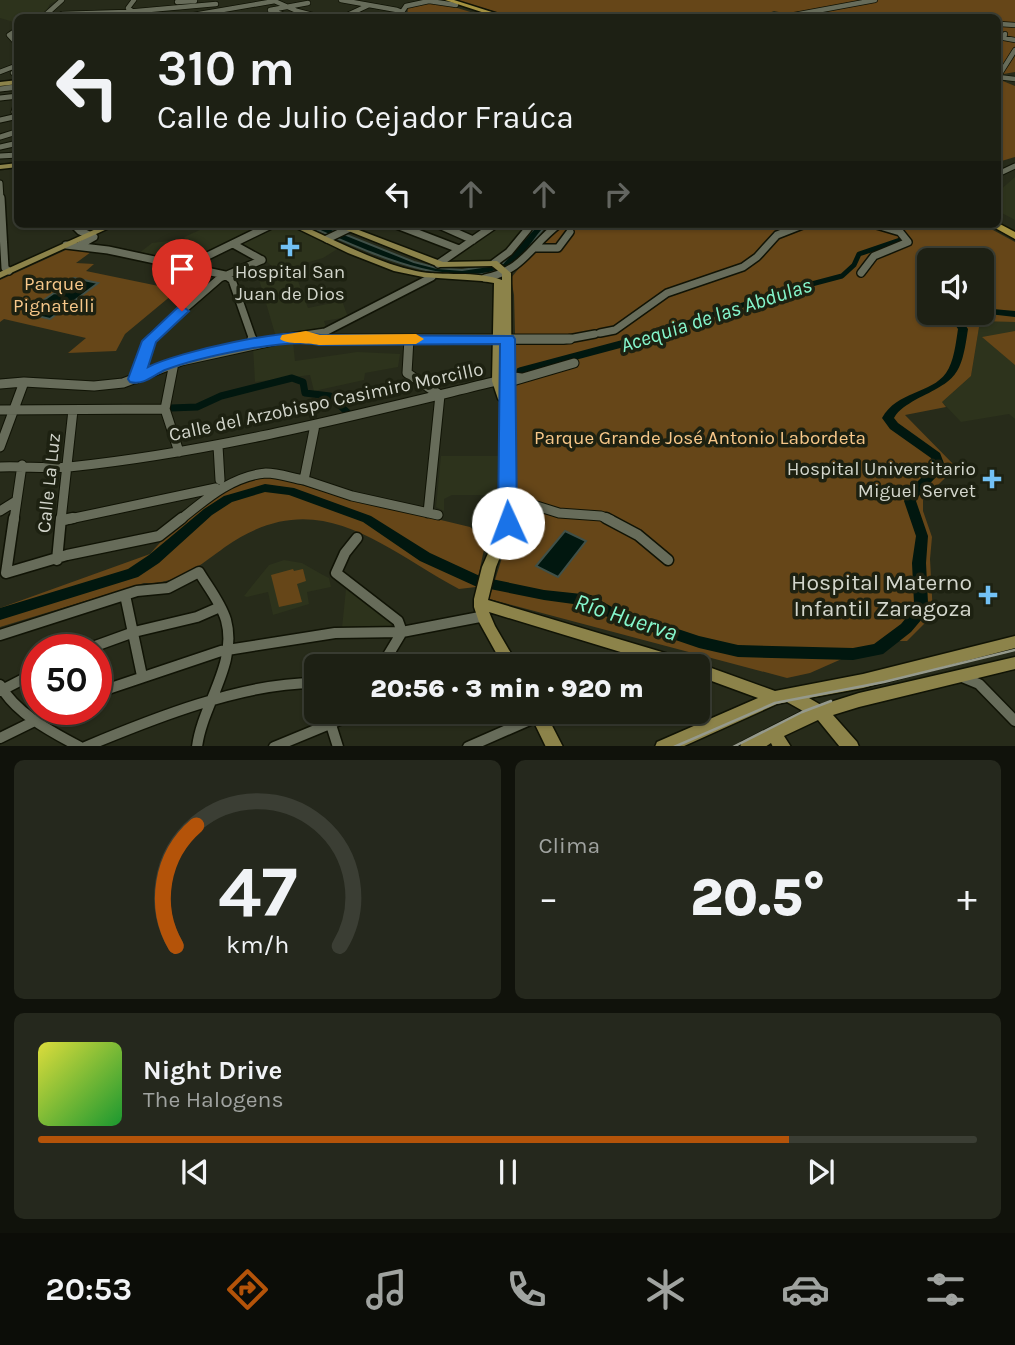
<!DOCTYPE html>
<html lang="es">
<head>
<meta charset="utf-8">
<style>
  :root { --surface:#1d2014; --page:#25281d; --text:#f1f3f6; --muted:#a0a3a0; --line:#3b3e34; --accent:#b45309 }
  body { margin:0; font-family:Karla,sans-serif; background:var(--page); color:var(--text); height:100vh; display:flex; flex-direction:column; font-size:26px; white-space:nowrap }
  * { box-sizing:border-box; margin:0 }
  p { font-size:23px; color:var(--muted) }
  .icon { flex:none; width:38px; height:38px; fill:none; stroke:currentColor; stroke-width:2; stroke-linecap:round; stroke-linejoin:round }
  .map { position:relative; height:746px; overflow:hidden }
  .drawer { display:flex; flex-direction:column; gap:14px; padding:14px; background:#10120b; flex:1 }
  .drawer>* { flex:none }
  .guide { position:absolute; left:14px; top:14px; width:987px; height:214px; border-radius:10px; box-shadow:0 2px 5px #0004,0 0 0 2px var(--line); background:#1d2014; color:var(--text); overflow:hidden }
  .controls { position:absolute; left:917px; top:248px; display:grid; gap:14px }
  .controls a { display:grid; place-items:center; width:77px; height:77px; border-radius:10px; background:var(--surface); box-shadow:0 2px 5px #0004,0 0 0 2px var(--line); font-size:35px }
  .speed { position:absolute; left:21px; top:634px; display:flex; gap:14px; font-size:35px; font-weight:700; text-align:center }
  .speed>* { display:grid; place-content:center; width:91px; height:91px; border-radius:50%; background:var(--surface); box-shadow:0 2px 5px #0004,0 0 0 2px var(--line); line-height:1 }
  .speed .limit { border:10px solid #d22; background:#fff; color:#111 }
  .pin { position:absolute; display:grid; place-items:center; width:60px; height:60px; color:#fff; margin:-72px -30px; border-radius:50% 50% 50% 0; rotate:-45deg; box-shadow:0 0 7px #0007 }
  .pin .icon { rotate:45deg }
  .me { position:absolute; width:77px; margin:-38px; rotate:358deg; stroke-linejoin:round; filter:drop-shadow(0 0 5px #0008) }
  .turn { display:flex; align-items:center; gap:24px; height:147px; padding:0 28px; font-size:32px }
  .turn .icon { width:91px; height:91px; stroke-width:2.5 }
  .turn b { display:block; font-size:49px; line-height:60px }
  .lanes { display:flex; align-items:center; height:66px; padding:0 28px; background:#0003; justify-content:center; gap:35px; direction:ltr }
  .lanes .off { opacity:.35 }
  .big { font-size:52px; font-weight:800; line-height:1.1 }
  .drawer .card { flex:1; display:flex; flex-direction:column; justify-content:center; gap:10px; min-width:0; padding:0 24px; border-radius:10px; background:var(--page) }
  .drawer .dial { align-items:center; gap:0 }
  .dial svg { height:182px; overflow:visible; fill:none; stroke:var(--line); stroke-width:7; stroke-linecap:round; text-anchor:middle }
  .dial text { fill:var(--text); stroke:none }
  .song { display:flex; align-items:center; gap:21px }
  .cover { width:84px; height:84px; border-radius:10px; background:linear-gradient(135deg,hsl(60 70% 55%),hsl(130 70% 35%)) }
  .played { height:7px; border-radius:4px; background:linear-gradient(90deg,var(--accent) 80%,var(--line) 80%) }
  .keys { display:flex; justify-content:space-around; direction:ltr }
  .heat { display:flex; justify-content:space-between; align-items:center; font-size:38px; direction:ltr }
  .drawer .tiles { flex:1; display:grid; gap:14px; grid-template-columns:1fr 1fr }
  .card:last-child { grid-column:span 2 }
  .trip { position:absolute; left:304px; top:654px; width:406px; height:70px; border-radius:10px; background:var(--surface); box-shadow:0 2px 5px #0004,0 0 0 2px var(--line); font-weight:800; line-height:70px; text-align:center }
  .tab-bar { display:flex; height:112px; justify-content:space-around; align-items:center; background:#0c0d08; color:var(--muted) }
  .tab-bar .icon { width:49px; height:49px }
  .tab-bar .on { color:var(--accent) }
  .tab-bar b { font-size:32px; color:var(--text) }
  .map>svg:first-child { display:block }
  .built { fill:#2d331c }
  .green { fill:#664618; fill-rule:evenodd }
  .water { fill:#01170f; stroke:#405048; stroke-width:2 }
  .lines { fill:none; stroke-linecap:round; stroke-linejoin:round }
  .canal-far1 { stroke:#01170f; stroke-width:5 }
  .canal { stroke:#01170f; stroke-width:7 }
  .river { fill:#01170f; fill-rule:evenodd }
  .minor-far4-casing { stroke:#101305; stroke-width:6 }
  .minor-far3-casing { stroke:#101305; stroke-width:7 }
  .minor-far2-casing { stroke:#101305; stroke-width:10 }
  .minor-far1-casing { stroke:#101305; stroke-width:11 }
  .minor-casing { stroke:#101305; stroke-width:13 }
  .major-casing { stroke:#101305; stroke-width:3 }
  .highway-casing { stroke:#101305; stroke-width:3 }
  .minor-far4 { stroke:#676c5a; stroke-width:4.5 }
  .minor-far3 { stroke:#676c5a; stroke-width:5 }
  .minor-far2 { stroke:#676c5a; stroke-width:7 }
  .minor-far1 { stroke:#676c5a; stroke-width:9 }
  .minor { stroke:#676c5a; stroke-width:10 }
  .major { fill:#8c834a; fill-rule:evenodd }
  .highway { fill:#a59240; fill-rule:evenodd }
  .tram { stroke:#95998c; stroke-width:2.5 }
  .route { fill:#1a73e8; stroke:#114b97; stroke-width:2 }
  .slow { fill:#f59e0b }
  .poi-dot { fill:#72c1f5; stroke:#1d2111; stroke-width:2.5 }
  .labels { text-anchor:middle; stroke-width:7; stroke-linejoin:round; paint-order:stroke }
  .poi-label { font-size:19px; fill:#d3d6cc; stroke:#1d2111 }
  .park-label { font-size:19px; fill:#f8c88a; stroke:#1d2111 }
  .street-label { font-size:19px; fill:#d3d6cc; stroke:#1d2111 }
  .water-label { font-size:21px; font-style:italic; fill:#85f6cc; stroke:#1d2111 }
  .near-poi-label { font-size:23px; fill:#d3d6cc; stroke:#1d2111; text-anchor:end }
  .near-water-label { font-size:24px; font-style:italic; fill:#85f6cc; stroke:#1d2111 }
</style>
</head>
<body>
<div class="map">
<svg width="1015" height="747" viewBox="0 0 1015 747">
  <rect width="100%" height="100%" fill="#272b1a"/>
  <path class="built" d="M0 0H58L50 4 44 15 18 18 17 23 0 18Z
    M1015 177V220L998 211V192Z
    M207 224H269L210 253 186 239 161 259 138 254 152 243 185 239 184 237 209 226Z
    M278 224H284L339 248 323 258 278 271 255 252 237 244Z
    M501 224H518L525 227 507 251 492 262 445 264Z
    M294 270 308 308 342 301 348 317 324 321 326 327 276 337 258 276Z
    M990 320 1015 322V419L1009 414 961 422 942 402 971 376 980 321Z
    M293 342 295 361 357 352 400 354 398 367 365 373 364 380 314 391 310 375 255 382 253 347Z
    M441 456H498L497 495H452L444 499V511L436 507Z
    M284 560 302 563 323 575 329 578 331 587 307 592 309 604 273 615 268 592 247 597 244 596 269 565Z
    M346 589 392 624 390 627 342 628Z"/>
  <path class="green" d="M456 0H1015V72L998 75V18H785L793 15 774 11 755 18H516Z
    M422 3H441L477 14 466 18H407L408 7Z
    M998 79 1015 86V157L998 162Z
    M561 224H982L1015 242V322L980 321 971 376 942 402 946 407 905 415 956 467 923 500V511L932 537 930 559 933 615 907 641H892L878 650 853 654 810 673 787 678 489 599 518 507V491L510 478V384L516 372 514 295 511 278 549 232ZM929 261H982V313H929Z
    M68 249 91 252 76 263 94 264 86 271 178 290 125 334 116 351 68 353 86 338 4 319 0 322V280Z
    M1015 331V365L982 337Z
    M276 478 341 496 470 527 486 540 476 587 459 589C379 546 318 482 225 547 199 566 177 585 144 583L0 627V608L150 554C176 524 210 491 249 479 257 477 268 478 276 478Z
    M293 569 294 571 303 569 306 581 297 584 302 602 279 607 271 575Z"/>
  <path class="water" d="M304 224H319L414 262 437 268 462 270 502 264 538 224H548C535 236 526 256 512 264 456 298 357 246 304 224Z
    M74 278 98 283 50 319 25 313 54 293 60 294 68 288 63 286Z
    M565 531 586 541 558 577 536 566Z"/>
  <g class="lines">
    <path class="canal-far1" d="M635 340 789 290 842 276 854 265 859 254 900 240"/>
    <path class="canal" d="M520 371 640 339
      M171 408 197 407 221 396 292 378 303 382 305 393 330 396 349 414"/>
    <path class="river" d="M982 308 1015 311V317L980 313H982Z
      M950 313H960L959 316 968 329C961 377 957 379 915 400 907 405 899 409 894 418L898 423 940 453 945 466C937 479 923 487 916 501L928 536 926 563 928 603 922 619 911 632 883 654 853 660 738 657 699 648 602 615 588 606 544 600 475 586 420 561 363 522 289 495 265 492 232 502 212 515 159 563 138 577 0 620V608L128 569 149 555 204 509 224 496 265 484 294 488 371 516 430 553 482 577 544 590 591 595 612 607 699 636 738 645 853 648 874 644 901 624 911 612 914 603 912 563 916 536 904 501 911 488 933 466 931 458 890 429 882 418C897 391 931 394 946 373 954 362 956 342 958 329L949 316Z"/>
    <defs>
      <path id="minor-far4" d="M272 0 297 11 324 18
        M341 0 397 10 402 12 404 18
        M177 2 195 1
        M270 10 308 3
        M132 11 128 8 134 0
        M272 11 293 18
        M402 12 406 6 429 1 456 5
        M62 14 126 12 216 4
        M42 18 62 0
        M176 18 275 1
        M209 18 228 15
        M341 18 369 5
        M778 18 875 0
        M1000 24 1015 25
        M18 29 9 35 18 45
        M1005 34 1004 38 1015 40
        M0 72 18 65
        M13 73 18 77
        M998 77 1015 50
        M998 77 1015 79
        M6 88 18 87"/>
      <path id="minor-far3" d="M0 89 18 87
        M0 98 18 96
        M17 116 14 112 18 99
        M0 120 18 116
        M0 137 13 133
        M0 147 18 143
        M0 156 18 155
        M998 174 1015 166
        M0 183 1 199"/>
      <path id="minor-far2" d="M1 198 5 268 9 271
        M73 224 80 231 94 237 80 245
        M394 224 459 249
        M437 224 473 240
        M327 239 358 224
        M233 244 262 260
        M66 245 108 250 225 275 232 280 253 340
        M536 248H558L570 232
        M494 263 509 252 528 229 522 224
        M438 264 496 224
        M187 266 273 224
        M861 273 874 256 908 242 900 232 873 224
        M485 278C524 270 530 246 559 224
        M600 333 615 330 667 293 743 267 757 257 777 235 805 224
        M306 336 319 340H563L595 334
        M151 340 153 336 220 278 262 260
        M271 340 325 332 432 277"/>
      <path id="minor-far1" d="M252 339 254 343
        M315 339H570
        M409 339 407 373 440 395
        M174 363 165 409 179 452
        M136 379 152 339
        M516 380 574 363
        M0 384 24 382 94 386 123 383 181 361 282 339
        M0 410 165 409
        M315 425 304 480 352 496 438 515
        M218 446 220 480
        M0 447 24 382
        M0 467C23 466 46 469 69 467 214 452 356 415 497 381L507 376 521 378
        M508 497 559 513 601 516 611 520
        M0 511 16 501
        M428 513 440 395
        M509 516 528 501
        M14 520 22 465
        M61 520 73 410
        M65 520 216 488
        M180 520C206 499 232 476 266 473 278 473 292 478 304 480"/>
      <path id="minor" d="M14 518 6 573 67 555 159 536 182 518
        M606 518 638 535 668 560
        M63 520 73 518
        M357 538 345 553 336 573 398 621 402 632
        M57 560 61 518
        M125 595 142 676
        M0 635 137 591 168 588 199 572C208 587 221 603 226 620 238 664 202 705 197 747
        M87 649 134 632 197 617 220 607
        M381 667 402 632
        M475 667 506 655
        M962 677 979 684 1015 721
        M0 685C16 714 52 732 80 747
        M0 691 37 672
        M96 693 221 651 335 633 402 632 485 616
        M327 712 338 747
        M0 738 59 709
        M85 747C152 719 244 682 317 683
        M274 747 359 712
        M468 747 539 716"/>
      <path id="major" d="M18 80V84L0 86V82Z
        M18 163V167L0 169V165Z
        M107 224H118L0 278V272Z
        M288 224H299C337 241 375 262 416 271 444 277 475 270 502 280V274L492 266 439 267 331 224H343L443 262 497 261 511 273 512 487 510 524 512 527 496 567 488 600 692 661 775 691 863 674 1015 636V648L863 688 809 698 821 705 859 693 1015 657V669L859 707 833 715 857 742 859 747H840L818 720 784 736 791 747H773L771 743 765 747H740L742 742 803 711 787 702 777 704 682 747H655L657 742 758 698 698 676V667H670L489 612 495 626 519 667H504L479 622 474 607V599L482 567 497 533 500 487 501 402 498 399 492 381 494 283 482 281 423 277 394 271 348 253Z
        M529 712H545L563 747H546Z"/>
      <path id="highway" d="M445 0H454L511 18H500Z
        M998 223 1015 232V239L988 224Z"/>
    </defs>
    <use href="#minor-far4" class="minor-far4-casing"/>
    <use href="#minor-far3" class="minor-far3-casing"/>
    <use href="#minor-far2" class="minor-far2-casing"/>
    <use href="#minor-far1" class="minor-far1-casing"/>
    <use href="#minor" class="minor-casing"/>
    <use href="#major" class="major-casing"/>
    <use href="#highway" class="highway-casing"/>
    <use href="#minor-far4" class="minor-far4"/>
    <use href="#minor-far3" class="minor-far3"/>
    <use href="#minor-far2" class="minor-far2"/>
    <use href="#minor-far1" class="minor-far1"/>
    <use href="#minor" class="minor"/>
    <use href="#major" class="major"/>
    <use href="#highway" class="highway"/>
    <path class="tram" d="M674 747 775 703 884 682 1015 650
      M733 747 802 712 831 701"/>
  </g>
  <path class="route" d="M182 306 189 311 156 342 148 367C178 352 290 326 320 335L513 336 515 339 517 523 515 528H501L498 523 500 344 319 345C288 337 197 358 165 370 154 375 143 386 130 382L128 379 142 341 177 308Z"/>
  <path class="slow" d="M306 331 320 335 416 334 424 339 416 344 319 345C307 342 287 345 280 339L282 335Z"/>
  <g class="poi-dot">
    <path d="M286.5 236.5h7v7h7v7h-7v7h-7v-7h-7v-7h7z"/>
    <path d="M988.5 468.5h7v7h7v7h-7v7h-7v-7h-7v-7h7z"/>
    <path d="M984.5 584.5h7v7h7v7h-7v7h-7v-7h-7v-7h7z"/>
  </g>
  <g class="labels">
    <g class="poi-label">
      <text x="290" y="278">Hospital San<tspan x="290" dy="22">Juan de Dios</tspan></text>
      <text x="976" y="475" text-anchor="end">Hospital Universitario<tspan x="976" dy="22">Miguel Servet</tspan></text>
    </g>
    <g class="park-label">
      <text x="54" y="290">Parque<tspan x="54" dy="22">Pignatelli</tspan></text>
      <text x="700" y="444">Parque Grande José Antonio Labordeta</text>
    </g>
    <g class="street-label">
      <text transform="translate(326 401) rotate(-12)" y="7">Calle del Arzobispo Casimiro Morcillo</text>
      <text transform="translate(48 483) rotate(-84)" y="7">Calle La Luz</text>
    </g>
    <g class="water-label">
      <text transform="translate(716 315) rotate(-18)" y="7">Acequia de las Abdulas</text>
    </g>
    <g class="near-poi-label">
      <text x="972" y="590">Hospital Materno<tspan x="972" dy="26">Infantil Zaragoza</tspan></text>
    </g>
    <g class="near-water-label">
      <text transform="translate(626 617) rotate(18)" y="8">Río Huerva</text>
    </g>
  </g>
</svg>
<div class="controls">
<a><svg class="icon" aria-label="sound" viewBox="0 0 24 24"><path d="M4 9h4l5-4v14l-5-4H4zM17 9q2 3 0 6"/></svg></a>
</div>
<div class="speed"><div class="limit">50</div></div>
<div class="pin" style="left:182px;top:311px;background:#d93025"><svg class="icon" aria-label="arrive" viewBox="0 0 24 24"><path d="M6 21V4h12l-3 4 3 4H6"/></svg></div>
<svg class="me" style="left:508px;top:523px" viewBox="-20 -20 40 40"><circle r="19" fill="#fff"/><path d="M0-13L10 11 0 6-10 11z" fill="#1a73e8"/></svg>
<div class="trip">20:56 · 3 min · 920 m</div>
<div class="guide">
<div class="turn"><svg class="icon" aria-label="left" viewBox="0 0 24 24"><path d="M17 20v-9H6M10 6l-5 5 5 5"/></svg><div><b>310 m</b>Calle de Julio Cejador Fraúca</div></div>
<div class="lanes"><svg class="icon" aria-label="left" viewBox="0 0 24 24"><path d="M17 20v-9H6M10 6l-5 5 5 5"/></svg><svg class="icon off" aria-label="ahead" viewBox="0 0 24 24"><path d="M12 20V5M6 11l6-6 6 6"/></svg><svg class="icon off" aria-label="ahead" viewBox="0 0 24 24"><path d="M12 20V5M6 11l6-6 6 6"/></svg><svg class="icon off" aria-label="right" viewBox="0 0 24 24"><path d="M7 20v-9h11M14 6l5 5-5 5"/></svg></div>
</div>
</div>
<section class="drawer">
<div class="tiles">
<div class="card dial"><svg viewBox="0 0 100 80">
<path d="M14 69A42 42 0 1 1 86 69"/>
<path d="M14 69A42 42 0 0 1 23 16" stroke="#b45309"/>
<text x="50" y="56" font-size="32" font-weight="700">47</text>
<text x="50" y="72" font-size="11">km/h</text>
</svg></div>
<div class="card"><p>Clima</p>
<div class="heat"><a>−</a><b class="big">20.5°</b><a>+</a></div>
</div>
<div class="card">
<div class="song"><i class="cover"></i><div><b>Night Drive</b><p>The Halogens</p></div></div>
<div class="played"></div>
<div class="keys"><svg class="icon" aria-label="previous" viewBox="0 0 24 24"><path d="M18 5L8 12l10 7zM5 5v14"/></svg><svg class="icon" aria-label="pause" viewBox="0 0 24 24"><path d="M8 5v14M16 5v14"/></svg><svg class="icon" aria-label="next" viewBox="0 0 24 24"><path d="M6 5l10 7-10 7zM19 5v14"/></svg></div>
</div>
</div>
</section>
<nav class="tab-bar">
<b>20:53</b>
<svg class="icon on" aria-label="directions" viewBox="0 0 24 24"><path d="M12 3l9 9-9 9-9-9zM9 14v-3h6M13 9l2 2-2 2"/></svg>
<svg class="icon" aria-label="music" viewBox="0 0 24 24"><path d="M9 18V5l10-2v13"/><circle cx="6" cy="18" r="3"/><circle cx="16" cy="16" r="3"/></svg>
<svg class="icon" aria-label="phone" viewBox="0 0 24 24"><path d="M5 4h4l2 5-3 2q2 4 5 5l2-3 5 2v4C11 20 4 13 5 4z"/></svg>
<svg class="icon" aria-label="climate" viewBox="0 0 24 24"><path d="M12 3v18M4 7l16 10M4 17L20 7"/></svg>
<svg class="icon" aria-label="car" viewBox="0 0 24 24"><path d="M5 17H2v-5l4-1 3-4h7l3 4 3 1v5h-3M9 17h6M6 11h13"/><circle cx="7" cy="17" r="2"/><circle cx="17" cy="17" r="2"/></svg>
<svg class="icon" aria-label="filters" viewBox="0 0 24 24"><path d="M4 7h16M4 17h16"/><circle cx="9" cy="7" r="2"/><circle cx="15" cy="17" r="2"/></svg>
</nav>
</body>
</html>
